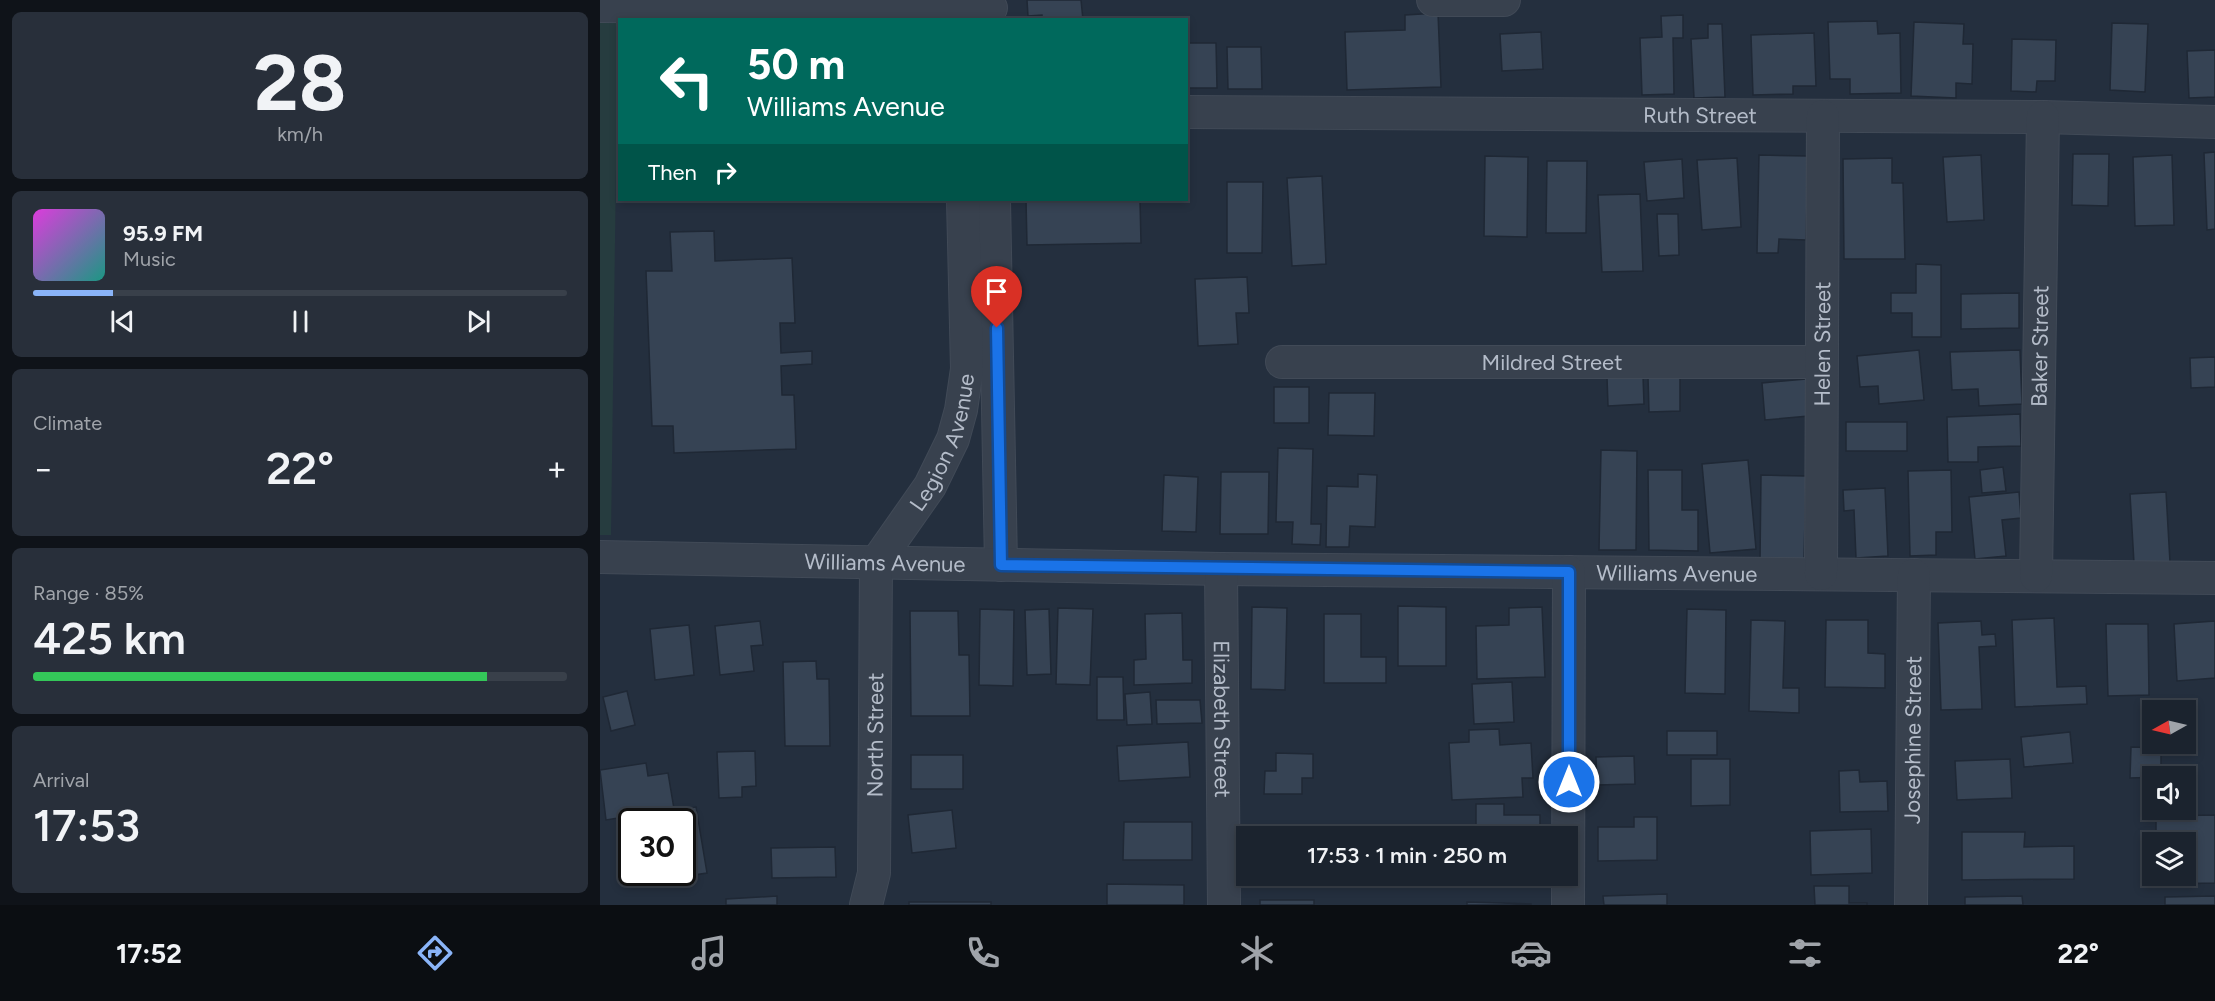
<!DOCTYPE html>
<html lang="en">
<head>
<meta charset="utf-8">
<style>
  :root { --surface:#1b232e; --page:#282f3a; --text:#f1f3f6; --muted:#a0a4aa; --line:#39404a; --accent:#8ab4f8 }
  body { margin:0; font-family:Figtree,sans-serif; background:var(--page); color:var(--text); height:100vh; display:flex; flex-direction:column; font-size:22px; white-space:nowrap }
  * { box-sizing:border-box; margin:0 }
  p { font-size:20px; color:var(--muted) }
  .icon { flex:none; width:33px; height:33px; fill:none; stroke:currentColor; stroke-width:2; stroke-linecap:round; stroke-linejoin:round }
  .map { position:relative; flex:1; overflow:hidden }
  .side { display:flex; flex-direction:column; gap:12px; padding:12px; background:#0f1319; width:600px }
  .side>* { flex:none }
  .hud { position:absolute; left:18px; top:18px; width:570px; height:183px; border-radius:0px; box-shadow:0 3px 9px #0003,0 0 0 2px var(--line); background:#00695c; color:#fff; overflow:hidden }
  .needle { width:39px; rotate:262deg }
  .fabs { position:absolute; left:1542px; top:700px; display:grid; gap:12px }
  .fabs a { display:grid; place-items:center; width:54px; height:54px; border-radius:0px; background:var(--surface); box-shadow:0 3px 9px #0003,0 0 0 2px var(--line); font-size:30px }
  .speed { position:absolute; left:18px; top:808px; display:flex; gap:12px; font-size:30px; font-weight:700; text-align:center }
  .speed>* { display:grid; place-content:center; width:78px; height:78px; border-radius:50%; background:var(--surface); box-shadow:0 3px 9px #0003,0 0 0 2px var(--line); line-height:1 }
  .speed .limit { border:3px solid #111; border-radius:9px; background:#fff; color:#111 }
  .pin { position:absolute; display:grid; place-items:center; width:51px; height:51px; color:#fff; margin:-62px -26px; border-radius:50% 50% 50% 0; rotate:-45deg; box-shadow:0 0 6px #0007 }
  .pin .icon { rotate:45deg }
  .me { position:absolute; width:66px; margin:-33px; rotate:0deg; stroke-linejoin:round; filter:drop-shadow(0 0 4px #0008) }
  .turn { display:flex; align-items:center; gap:21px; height:126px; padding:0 30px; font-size:27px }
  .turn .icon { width:78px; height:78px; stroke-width:2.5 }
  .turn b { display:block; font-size:42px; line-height:51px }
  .then { display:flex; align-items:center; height:57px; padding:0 30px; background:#0003; gap:12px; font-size:22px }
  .big { font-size:45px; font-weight:600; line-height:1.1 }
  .side .tile { flex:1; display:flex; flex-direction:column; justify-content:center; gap:9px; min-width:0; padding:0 21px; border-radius:9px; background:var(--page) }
  .side .dial { align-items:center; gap:0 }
  .dial b { font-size:78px; line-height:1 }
  .song { display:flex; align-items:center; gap:18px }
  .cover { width:72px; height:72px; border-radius:9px; background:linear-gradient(135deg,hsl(300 70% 55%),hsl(170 70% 35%)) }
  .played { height:6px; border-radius:3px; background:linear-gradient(90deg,var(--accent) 15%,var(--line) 15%) }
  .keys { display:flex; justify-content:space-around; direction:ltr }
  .heat { display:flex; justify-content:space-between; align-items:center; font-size:33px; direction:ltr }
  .charge { height:9px; border-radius:4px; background:linear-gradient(90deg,#34c759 85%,var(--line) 0) }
  .trip { position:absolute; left:636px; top:826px; width:342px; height:60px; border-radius:0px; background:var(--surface); box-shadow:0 3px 9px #0003,0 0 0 2px var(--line); font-weight:600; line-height:60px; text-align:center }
  .tab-bar { display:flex; height:96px; justify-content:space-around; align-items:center; background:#0b0e12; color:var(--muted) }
  .tab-bar .icon { width:42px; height:42px }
  .tab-bar .selected { color:var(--accent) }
  .tab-bar b { font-size:27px; color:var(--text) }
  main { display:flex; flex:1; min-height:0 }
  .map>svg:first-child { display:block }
  .green { fill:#263c3f }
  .building { fill:#364354; stroke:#1f2835; stroke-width:1.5 }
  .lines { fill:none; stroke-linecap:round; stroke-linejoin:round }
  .minor-casing { stroke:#414a57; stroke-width:34 }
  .minor { stroke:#38414e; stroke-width:32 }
  .route-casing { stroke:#114b97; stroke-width:15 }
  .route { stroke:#1a73e8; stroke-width:10 }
  .labels { text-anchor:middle; stroke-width:6; stroke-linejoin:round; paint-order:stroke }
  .street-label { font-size:22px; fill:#b4bcc9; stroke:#1d2633 }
</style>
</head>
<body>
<main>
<section class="side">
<div class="tile dial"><b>28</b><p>km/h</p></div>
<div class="tile">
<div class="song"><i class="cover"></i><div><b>95.9 FM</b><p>Music</p></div></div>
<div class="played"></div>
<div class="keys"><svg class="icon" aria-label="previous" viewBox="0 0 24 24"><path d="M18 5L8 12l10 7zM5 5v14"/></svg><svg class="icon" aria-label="pause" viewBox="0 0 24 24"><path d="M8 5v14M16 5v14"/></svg><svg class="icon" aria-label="next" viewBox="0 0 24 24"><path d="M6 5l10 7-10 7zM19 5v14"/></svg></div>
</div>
<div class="tile"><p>Climate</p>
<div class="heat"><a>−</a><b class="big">22°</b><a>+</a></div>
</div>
<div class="tile"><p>Range · 85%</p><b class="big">425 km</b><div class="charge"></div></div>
<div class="tile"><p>Arrival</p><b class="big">17:53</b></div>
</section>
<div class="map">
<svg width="1615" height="905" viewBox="0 0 1615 905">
  <rect width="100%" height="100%" fill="#242f3e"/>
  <path class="green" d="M0 21H18L11 535H0Z"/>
  <path class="building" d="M427 0H481L483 20H442V15L428 16Z
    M838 13 841 87 747 90 745 32 805 30V15Z
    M1083 15V38H1073L1074 94 1042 95 1040 38 1062 37 1061 16Z
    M1277 21 1278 34 1300 33 1301 93 1250 94V79H1230L1228 22Z
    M1314 22 1364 24 1363 44H1373L1372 84 1356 83V98L1311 96Z
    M1512 23 1548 24 1545 92 1510 90Z
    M1108 24H1122L1125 97 1094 98 1091 39 1108 38Z
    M941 32 943 69 902 71 900 34Z
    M1214 33 1216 86H1193V94L1153 95 1151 35Z
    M1412 39 1456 40 1455 81H1437L1436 92 1411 91Z
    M586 43H616L617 88H586Z
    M627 47H661L662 89H628Z
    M1615 50V97L1589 98 1587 51Z
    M1615 152V229L1607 230 1604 153Z
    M1473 154H1509L1508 206 1472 205Z
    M1159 155 1208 156 1206 240 1179 239 1178 253H1157Z
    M1381 155 1384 220 1347 222 1343 157Z
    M1572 155 1574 225 1535 226 1533 157Z
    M885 156 928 157 927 237 884 236Z
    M1137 158 1141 227 1102 230 1097 160Z
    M1292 158V183H1303L1305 259H1244L1243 159Z
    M1082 159 1084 198 1047 201 1044 162Z
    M947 161H987L986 233H946Z
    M722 176 726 264 692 266 687 178Z
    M627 182H663L662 253H627Z
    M1040 194 1043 271 1002 272 998 195Z
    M426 200H540L541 243 427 245Z
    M1057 214H1078L1079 255 1059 256Z
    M114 231 115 261 192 258 195 323H180L181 353 212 351V364L181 366 182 395H194L196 449 74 453 73 426H52L46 271H72L70 232Z
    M1316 264 1341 265V337H1312V313H1291V293H1316Z
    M647 277 649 313H636L638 344 598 346 595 279Z
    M1419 293V328L1361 329V294Z
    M1319 350 1324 400 1279 404 1278 386 1260 387 1257 356Z
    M1420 350 1422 404 1379 406 1378 389 1352 390 1350 352Z
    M1615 357V387L1591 388 1590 358Z
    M1043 376 1044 404 1008 406 1007 377Z
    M1080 376V411L1049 412 1048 377Z
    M1206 379 1209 416 1165 420 1162 383Z
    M674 387H709V423H674Z
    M729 393H775L774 436 728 435Z
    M1420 414 1421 446 1378 447V462H1348L1347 417Z
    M1246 422H1307V451H1246Z
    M678 448 713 449 711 524H721L720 545 692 544 693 522H676Z
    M1001 450 1037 451 1036 550H999Z
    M1148 460 1156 549 1110 553 1102 464Z
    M1403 467 1406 491 1382 493 1380 470Z
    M1048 470H1082V510H1098V551L1049 550Z
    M1351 470 1352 532H1336V555L1310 556 1308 471Z
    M621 472H669L668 534H620Z
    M758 474 777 475 775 527 750 526 749 547H726L727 486 758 487Z
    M564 475 598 477 596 532 562 531Z
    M1161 475 1206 476 1204 562 1160 561Z
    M1285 488 1288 556 1256 558 1254 510 1244 511 1243 490Z
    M1419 492 1421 518 1402 520 1406 556 1375 559 1369 497Z
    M1566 492 1570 562 1534 563 1530 494Z
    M798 606 846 607V666H798Z
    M652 607 687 608 685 690 651 689Z
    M942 607 945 677 877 679 876 626 909 625V608Z
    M458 608 493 609 490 685 456 684Z
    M380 609 414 610 413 686 379 685Z
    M449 609 451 674 427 675 425 610Z
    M1087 609 1126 610 1125 694 1085 693Z
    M310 611H358L359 655H369L370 716H311Z
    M582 613 583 660H592V683L534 685V660L546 659 545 614Z
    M724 614H761V657H786V683H724Z
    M1454 618 1457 687 1486 686 1487 704 1415 707 1412 620Z
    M1151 620 1185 621 1183 688H1199V713L1149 711Z
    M1226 620H1268V653L1285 654V688L1225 687Z
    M160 621 163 645 151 646 154 671 120 675 115 626Z
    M1381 621 1382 635 1395 634 1396 646 1379 647 1382 709 1341 710 1338 623Z
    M1615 621V678L1577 681 1574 624Z
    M1506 624H1548L1549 695 1508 696Z
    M89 625 94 675 55 680 50 629Z
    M216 661 217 679H229L230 746H185L183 662Z
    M497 677H523L524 720H497Z
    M912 682 914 722 874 724 872 684Z
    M27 691 35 725 11 731 3 697Z
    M550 692 552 724 527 725 525 694Z
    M556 700H600L602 723 557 724Z
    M899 729 900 745 931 743 933 778H922L923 797 852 800 849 743 869 742V730Z
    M1067 731H1117V755H1067Z
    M1470 732 1473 763 1424 767 1421 737Z
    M588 742 590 777 519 781 517 746Z
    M1531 747 1561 748V777L1530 778Z
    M155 751 156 786 142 787V797L119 798 117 752Z
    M676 753 713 754V778H702V794H664L665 771H676Z
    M311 755H363V789H311Z
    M1034 756 1035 784 997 785 996 757Z
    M1091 759H1130V805L1091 806Z
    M1410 759 1412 798 1357 800 1355 761Z
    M46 763 48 776 68 773 74 809 6 820 0 770Z
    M1259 770 1260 782 1287 781 1288 811 1240 812 1239 771Z
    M876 804H904V815H940V837H876Z
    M96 807 107 873 67 879 66 873H82V822H58L57 813Z
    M352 810 356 848 312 853 308 815Z
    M1615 815V883L1567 884V876H1586V843H1567V833H1556V816Z
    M1034 817H1057V860L998 861V827H1034Z
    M524 822H592V860H523Z
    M653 829H720V837H653Z
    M1271 829 1272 873 1211 875 1210 831Z
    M1362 832H1425L1424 847 1474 846V879L1362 880Z
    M235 847 236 877 172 878 171 848Z
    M708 876H756V878H708Z
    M507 884 584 885V905H507Z
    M1214 886H1249V903H1267V905H1215Z
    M1067 894V905H1004L1003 896Z
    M177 896V905H126V899Z
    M1422 896 1423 905H1365V897Z
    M1615 896V905H1565V897Z
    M660 900H714V905H660Z
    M309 902H391V905H309Z
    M867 902 931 904V905H867Z"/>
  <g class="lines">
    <defs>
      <g id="minor">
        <path d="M833 0H904"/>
        <path d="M0 6 391 8"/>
        <path id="s1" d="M586 112 1443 117 1615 122"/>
        <path d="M394 200 401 565"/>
        <path id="s2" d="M682 362H1221"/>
        <path id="s3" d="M0 557 621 569 1615 578"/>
        <path id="s4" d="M621 569 624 905"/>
        <path id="s5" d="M1221 574 1223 116"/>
        <path id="s6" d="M1436 576 1443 117"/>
        <path id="s7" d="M266 905 274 873 276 563 330 486 353 439 361 410 367 369 363 200"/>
        <path d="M968 905 969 572"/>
        <path id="s8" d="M1311 905 1314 575"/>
      </g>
    </defs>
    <use href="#minor" class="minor-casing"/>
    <use href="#minor" class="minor"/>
  </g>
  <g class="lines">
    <defs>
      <path id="route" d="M397 328 401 565 969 572V782"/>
    </defs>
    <use href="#route" class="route-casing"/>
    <use href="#route" class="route"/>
  </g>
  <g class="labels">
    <g class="street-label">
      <text dy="8" stroke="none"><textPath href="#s1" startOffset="514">Ruth Street</textPath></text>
      <text dy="8" stroke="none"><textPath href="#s5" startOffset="230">Helen Street</textPath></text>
      <text dy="8" stroke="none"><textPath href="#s6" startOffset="230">Baker Street</textPath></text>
      <text dy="8" stroke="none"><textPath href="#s2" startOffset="270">Mildred Street</textPath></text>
      <text dy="8" stroke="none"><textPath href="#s7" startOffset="483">Legion Avenue</textPath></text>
      <text dy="8" stroke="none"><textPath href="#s3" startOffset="285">Williams Avenue</textPath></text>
      <text dy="8" stroke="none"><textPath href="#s3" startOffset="1077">Williams Avenue</textPath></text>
      <text dy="8" stroke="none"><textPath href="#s4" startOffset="150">Elizabeth Street</textPath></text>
      <text dy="8" stroke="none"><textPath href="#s7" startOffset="171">North Street</textPath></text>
      <text dy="8" stroke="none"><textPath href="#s8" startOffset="165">Josephine Street</textPath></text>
    </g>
  </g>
</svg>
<div class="fabs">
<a><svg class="needle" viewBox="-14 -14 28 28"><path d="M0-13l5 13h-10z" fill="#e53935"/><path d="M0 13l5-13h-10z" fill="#a0a4aa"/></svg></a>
<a><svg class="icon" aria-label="sound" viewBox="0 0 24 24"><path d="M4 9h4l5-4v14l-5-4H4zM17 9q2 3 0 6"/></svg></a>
<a><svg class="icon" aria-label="layers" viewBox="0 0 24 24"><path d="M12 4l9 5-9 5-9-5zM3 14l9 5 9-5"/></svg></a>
</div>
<div class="speed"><div class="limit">30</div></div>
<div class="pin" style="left:397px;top:328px;background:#d93025"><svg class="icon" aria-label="arrive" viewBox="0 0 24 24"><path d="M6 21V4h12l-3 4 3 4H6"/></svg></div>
<svg class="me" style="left:969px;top:782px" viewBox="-20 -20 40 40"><circle r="17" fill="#1a73e8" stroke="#fff" stroke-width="3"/><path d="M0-11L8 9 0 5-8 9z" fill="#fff"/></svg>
<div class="trip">17:53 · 1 min · 250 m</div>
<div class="hud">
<div class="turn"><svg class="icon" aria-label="left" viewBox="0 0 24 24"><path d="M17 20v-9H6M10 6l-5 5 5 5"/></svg><div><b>50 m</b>Williams Avenue</div></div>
<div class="then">Then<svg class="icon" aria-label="right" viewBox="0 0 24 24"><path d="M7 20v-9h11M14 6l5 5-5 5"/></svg></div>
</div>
</div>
</main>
<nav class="tab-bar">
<b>17:52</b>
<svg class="icon selected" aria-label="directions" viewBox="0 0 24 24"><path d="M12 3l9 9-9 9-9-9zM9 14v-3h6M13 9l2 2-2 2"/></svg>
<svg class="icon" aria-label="music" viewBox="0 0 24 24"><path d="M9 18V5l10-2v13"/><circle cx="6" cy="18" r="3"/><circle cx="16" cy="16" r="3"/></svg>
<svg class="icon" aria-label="phone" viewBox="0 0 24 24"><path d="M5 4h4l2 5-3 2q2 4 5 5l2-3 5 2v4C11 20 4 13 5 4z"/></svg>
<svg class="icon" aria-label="climate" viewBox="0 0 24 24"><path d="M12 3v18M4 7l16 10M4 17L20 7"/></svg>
<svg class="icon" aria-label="car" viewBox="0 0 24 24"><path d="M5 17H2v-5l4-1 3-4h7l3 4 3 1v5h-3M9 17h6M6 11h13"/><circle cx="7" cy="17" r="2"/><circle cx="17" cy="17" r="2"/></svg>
<svg class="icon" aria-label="filters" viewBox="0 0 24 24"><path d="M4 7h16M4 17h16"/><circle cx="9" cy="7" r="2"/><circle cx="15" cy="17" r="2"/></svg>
<b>22°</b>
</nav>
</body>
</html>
